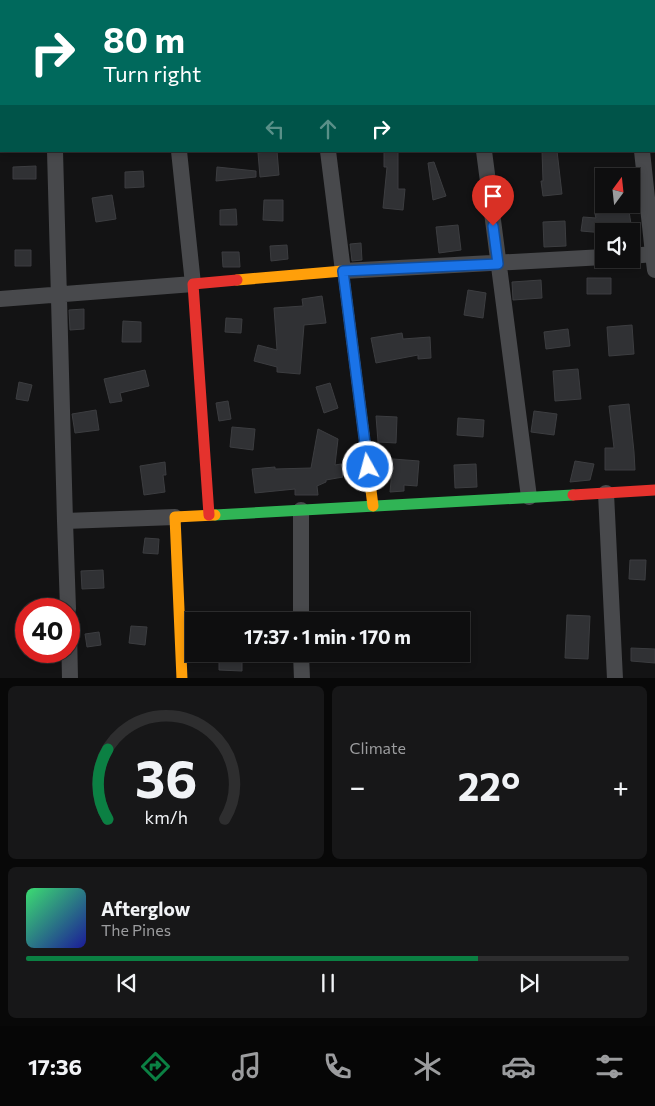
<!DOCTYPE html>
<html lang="en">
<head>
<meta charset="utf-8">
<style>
  :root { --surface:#0e0e0f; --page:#171718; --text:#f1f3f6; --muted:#9b9c9e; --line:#2e2e2f; --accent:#0b8043 }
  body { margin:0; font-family:Commissioner,sans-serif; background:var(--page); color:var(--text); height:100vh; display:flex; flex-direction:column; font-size:19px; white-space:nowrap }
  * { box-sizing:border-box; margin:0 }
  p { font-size:16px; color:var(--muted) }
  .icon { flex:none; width:28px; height:28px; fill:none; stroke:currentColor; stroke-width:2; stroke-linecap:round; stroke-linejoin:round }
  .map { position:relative; height:678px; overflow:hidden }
  .panel { display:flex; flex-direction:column; gap:8px; padding:8px; background:#080808; flex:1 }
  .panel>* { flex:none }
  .guide { position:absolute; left:0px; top:0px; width:655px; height:152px; box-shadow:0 2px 8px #0003,0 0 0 1px var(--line); background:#00695c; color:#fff; overflow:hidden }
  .needle { width:32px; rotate:15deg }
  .fabs { position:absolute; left:595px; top:168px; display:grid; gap:10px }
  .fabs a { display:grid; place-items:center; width:45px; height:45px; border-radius:0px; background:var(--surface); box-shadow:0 2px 8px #0003,0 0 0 1px var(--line); font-size:25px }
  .speed { position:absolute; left:15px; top:598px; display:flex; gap:10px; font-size:25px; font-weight:700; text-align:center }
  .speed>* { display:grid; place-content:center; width:65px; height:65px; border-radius:50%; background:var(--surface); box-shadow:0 2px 8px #0003,0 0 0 1px var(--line); line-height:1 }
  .speed .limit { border:8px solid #d22; background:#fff; color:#111 }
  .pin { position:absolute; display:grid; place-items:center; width:42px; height:42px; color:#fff; margin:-51px -21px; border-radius:50% 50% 50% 0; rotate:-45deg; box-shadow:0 0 5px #0007 }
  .pin .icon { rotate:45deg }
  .me { position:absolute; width:55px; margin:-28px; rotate:353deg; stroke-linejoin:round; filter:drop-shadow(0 0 4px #0008) }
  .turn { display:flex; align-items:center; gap:18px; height:105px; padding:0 20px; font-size:22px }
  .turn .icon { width:65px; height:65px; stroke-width:2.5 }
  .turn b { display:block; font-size:35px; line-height:42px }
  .lanes { display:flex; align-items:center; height:48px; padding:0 20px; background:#0003; justify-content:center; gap:25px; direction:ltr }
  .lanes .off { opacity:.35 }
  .big { font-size:38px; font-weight:700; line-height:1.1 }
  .panel .card { flex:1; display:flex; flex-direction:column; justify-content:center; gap:8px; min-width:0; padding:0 18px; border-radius:8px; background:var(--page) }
  .panel .dial { align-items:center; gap:0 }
  .dial svg { height:130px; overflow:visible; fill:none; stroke:var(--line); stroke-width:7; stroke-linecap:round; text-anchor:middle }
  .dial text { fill:var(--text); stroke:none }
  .song { display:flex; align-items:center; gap:15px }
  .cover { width:60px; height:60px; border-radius:8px; background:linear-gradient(135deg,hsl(140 70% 55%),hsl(240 70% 35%)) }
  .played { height:5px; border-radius:2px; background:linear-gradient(90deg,var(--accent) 75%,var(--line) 75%) }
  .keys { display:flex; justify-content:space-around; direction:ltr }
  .heat { display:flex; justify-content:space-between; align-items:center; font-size:28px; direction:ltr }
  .panel .tiles { flex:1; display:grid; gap:8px; grid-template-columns:1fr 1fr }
  .card:last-child { grid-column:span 2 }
  .trip { position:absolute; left:185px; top:612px; width:285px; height:50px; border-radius:0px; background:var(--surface); box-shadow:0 2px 8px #0003,0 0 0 1px var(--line); font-weight:700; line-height:50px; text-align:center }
  .tabs { display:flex; height:80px; justify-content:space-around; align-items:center; background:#060606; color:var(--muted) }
  .tabs .icon { width:35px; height:35px }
  .tabs .current { color:var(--accent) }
  .tabs b { font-size:22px; color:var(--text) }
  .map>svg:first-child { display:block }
  .building { fill:#303134; stroke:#3c3d40 }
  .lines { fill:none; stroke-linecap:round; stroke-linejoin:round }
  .street { stroke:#48494c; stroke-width:16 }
  .fast { stroke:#30b455; stroke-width:11 }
  .slow { stroke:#ff9f0a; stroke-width:11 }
  .jam { stroke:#e5322d; stroke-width:11 }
  .route-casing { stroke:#114b97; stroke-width:12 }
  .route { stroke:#1a73e8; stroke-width:9 }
</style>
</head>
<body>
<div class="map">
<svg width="655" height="679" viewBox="0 0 655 679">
  <rect width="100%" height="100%" fill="#131314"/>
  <path class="building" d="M277 151 279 175 260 177 258 153Z
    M384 151H398V189H405L403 210 383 208 387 167H384Z
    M542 151H557L562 194 543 196 541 181H543Z
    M434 162 446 196 433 200 428 163Z
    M36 166V179H13V167Z
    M217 167 256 171V177L216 181Z
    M143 171 144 187 125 188V172Z
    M112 195 116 219 96 222 92 198Z
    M264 200H283V221L263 220Z
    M236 209 237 225H220V210Z
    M629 211 632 231H604V233L581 231 583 217 596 218 595 214Z
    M565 221 566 246 544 247 543 222Z
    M458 225 461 250 439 253 436 227Z
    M361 243 362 260 352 261 350 244Z
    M287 245 288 259 271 261 270 246Z
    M15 250H31V266H15Z
    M222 252H239L240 267H223Z
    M587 278H611V294H587Z
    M541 280 542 298 513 300 512 282Z
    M468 290 486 293 483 318 464 315Z
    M322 296 326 323 304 325 300 374 277 372V367L254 361 258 345 277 350 274 308 303 306 302 299Z
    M84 309V329L70 330 69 310Z
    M226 318 242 319 241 333 225 332Z
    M123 321 141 322V342H122Z
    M632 325 634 354 609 356 607 327Z
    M568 329 570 346 546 349 544 332Z
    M402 333 403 339 430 337 431 358 418 359V355L376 363 371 338Z
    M578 369 581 399 555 401 553 371Z
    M145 370 149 386 120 393 122 401 110 403 104 379Z
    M19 382 32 385 28 401 16 399Z
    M330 383 338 408 324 413 316 387Z
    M228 401 231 419 219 421 216 403Z
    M629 404 634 452 635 470H605V448H614L609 406Z
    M96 410 99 430 75 433 72 414Z
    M534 411 557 414 554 435 531 432Z
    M376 416 397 417 396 443 378 442Z
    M458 418 484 420 483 437 457 435Z
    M232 427 255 429 253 450 230 447Z
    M318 429 338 439 335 465 341 464 343 477 326 480V482L317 486 318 495H295V489L255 493 252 469 275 467V469L311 468Z
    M393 459 419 461 417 486 404 485V491L390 492Z
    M575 461 594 464 590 480 570 482Z
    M165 462 166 475H163L165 492 144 495 140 466Z
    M476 464 477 487 455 488 454 465Z
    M145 538 159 539 158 554 143 553Z
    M630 560H646L645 580 629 579Z
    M103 570 104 588 82 589 81 571Z
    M567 615 590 616 588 659 565 658Z
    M131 626 147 627 145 645 129 643Z
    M99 632 101 645 87 647 85 634Z
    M631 648 655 649V663L631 661Z
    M219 654H242V671L219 670Z"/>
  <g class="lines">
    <path class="street" d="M53 0V1
      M162 0V1
      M309 0V1
      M466 0V1
      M623 0 624 1
      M654 17H655
      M55 151 65 521
      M328 151 343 271 604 257
      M484 151 529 497
      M642 151 653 254H655
      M631 256 653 254 655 270
      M0 299 193 284 179 151
      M606 493 615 679
      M301 510V621
      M68 609 65 521 175 517
      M69 630 70 679
      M301 654 302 679"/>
    <path class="fast" d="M215 515 573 495"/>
    <path class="slow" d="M237 280 343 271 373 506
      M182 679 175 517 215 515"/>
    <path class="jam" d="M573 495 655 490
      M209 515 193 284 237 280"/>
  </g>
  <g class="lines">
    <defs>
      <path id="route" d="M368 467 343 271 498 264 493 226"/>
    </defs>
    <use href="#route" class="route-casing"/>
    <use href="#route" class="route"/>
  </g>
</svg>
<div class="fabs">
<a><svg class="needle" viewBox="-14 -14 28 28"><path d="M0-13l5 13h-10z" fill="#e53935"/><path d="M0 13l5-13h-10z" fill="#9b9c9e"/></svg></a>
<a><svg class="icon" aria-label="sound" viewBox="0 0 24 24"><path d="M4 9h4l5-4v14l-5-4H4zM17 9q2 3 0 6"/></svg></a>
</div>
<div class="speed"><div class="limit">40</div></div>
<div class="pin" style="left:493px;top:226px;background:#d93025"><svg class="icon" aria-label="arrive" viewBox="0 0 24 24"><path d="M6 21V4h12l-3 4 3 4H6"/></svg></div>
<svg class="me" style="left:368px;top:467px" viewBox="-20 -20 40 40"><circle r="17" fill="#1a73e8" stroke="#fff" stroke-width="3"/><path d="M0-11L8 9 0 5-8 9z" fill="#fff"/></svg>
<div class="trip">17:37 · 1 min · 170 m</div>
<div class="guide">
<div class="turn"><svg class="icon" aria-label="right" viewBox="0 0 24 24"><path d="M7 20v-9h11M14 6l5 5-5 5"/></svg><div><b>80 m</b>Turn right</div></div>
<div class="lanes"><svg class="icon off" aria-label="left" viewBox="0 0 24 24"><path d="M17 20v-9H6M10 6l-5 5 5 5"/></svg><svg class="icon off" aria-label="ahead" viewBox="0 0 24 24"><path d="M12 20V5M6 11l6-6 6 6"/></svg><svg class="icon" aria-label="right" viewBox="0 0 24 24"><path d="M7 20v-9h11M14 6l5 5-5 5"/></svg></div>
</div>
</div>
<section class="panel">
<div class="tiles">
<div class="card dial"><svg viewBox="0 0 100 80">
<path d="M14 69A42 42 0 1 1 86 69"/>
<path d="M14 69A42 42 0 0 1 14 26" stroke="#0b8043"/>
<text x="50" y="56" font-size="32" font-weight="700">36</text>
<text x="50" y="72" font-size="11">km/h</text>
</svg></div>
<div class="card"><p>Climate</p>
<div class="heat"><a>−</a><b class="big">22°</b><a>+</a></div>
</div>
<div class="card">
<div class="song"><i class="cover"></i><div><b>Afterglow</b><p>The Pines</p></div></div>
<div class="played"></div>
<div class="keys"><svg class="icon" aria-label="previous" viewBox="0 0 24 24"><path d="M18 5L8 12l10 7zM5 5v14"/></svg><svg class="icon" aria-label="pause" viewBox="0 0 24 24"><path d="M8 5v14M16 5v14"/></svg><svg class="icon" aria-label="next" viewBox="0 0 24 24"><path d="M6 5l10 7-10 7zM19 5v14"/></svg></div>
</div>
</div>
</section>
<nav class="tabs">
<b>17:36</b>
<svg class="icon current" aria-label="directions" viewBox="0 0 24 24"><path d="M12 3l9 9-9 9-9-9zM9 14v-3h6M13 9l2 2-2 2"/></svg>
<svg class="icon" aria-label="music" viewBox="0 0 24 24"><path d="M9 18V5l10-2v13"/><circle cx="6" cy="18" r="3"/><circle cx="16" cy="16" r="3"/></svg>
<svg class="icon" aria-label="phone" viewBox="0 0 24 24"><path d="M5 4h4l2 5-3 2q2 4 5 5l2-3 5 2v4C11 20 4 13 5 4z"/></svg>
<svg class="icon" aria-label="climate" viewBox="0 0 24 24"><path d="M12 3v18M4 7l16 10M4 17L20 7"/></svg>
<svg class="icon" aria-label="car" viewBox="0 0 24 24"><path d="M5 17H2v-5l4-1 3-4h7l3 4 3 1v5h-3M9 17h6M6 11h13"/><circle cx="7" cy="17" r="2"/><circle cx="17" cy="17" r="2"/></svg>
<svg class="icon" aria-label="filters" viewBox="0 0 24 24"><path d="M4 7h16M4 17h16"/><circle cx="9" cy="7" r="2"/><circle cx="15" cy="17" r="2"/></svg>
</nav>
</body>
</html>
